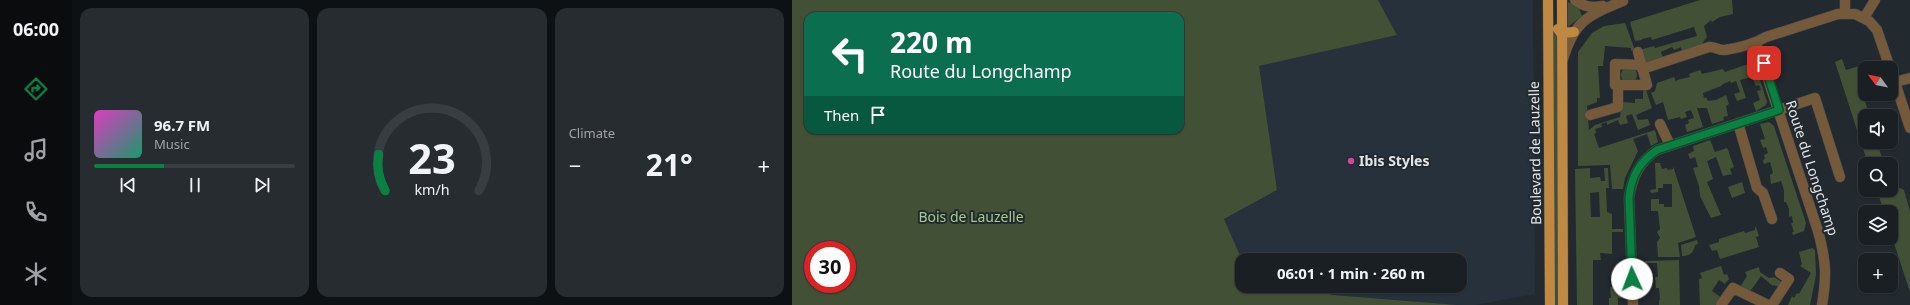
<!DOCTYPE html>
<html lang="en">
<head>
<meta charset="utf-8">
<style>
  :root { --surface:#1a1f23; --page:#272c30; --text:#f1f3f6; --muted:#9fa2a6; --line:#383d41; --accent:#0b8043 }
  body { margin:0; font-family:"Noto Sans",sans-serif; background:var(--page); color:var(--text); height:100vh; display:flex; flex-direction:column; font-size:15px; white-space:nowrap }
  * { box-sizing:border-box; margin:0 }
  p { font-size:13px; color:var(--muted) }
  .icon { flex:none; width:22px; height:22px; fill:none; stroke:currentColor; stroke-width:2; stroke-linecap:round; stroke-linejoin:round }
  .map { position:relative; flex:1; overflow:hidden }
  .side { display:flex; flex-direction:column; gap:8px; padding:8px; background:#0e1113; width:720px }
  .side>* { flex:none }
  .banner { position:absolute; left:12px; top:12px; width:380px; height:122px; border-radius:12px; box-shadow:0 1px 3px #0004,0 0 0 1px var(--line); background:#0b6e4f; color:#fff; overflow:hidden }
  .needle { width:26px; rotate:302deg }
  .controls { position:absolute; left:1066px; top:61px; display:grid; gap:8px }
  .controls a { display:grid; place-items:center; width:40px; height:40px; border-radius:8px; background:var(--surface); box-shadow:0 1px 3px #0004,0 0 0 1px var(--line); font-size:20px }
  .speed { position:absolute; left:12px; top:241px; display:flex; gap:8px; font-size:20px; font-weight:700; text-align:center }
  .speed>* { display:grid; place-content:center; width:52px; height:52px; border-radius:50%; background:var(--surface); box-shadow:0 1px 3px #0004,0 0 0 1px var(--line); line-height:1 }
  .speed .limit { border:6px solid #d22; background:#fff; color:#111 }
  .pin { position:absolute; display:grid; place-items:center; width:34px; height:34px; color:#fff; margin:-17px; border-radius:8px; box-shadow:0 2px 6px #0006 }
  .me { position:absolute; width:44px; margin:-22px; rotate:358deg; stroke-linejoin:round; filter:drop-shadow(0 0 3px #0008) }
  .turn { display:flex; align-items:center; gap:14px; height:84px; padding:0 20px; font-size:18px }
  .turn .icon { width:52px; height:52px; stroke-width:2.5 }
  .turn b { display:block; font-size:28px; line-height:34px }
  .then { display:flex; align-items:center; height:38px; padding:0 20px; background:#0003; gap:8px; font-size:15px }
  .big { font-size:30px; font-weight:700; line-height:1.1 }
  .side .card { flex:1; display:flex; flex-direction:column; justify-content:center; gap:6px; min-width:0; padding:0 14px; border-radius:12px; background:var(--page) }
  .side .dial { align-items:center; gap:0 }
  .dial svg { height:104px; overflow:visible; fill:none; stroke:var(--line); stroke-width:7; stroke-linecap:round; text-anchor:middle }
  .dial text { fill:var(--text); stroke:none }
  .song { display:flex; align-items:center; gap:12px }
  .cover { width:48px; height:48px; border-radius:6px; background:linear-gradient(135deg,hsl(310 70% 55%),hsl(160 70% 35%)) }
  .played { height:4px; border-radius:2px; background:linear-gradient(90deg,var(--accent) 35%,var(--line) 35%) }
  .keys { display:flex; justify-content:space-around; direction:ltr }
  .heat { display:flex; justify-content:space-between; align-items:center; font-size:22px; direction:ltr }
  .side .tiles { flex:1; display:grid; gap:8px; grid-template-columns:repeat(3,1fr) }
  .trip { position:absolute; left:443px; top:253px; width:232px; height:40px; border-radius:12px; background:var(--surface); box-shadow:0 1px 3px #0004,0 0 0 1px var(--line); font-weight:700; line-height:40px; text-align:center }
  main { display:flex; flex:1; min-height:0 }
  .menu { display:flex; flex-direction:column; width:72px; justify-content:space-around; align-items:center; background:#0a0c0e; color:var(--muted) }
  .menu .icon { width:28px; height:28px }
  .menu .active { color:var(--accent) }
  .menu b { font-size:18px; color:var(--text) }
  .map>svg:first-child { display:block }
  .built { fill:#26313c }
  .green { fill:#425135; fill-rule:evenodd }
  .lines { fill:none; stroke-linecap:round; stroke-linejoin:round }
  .minor-casing { stroke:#41474d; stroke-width:11 }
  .major-casing { stroke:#41474d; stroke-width:11 }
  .minor { stroke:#74593a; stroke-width:10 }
  .major { stroke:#bf8944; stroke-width:10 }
  .route-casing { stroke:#07532c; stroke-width:10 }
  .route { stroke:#0b8043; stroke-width:7 }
  .hotel-dot { fill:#d1479c; stroke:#22292f; stroke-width:1.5 }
  .labels { text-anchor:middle; stroke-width:4; stroke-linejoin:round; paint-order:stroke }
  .street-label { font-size:14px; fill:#e1e5e9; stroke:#22292f }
  .poi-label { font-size:14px; font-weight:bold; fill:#e1e5e9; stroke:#22292f; text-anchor:start }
  .park-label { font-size:14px; fill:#a7cb89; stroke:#22292f }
</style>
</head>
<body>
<main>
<nav class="menu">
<b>06:00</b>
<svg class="icon active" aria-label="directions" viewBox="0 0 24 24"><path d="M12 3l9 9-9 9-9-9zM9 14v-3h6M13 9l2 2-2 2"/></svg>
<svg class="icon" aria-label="music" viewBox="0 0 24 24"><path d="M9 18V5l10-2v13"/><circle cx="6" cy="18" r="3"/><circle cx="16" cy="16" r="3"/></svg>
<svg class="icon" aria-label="phone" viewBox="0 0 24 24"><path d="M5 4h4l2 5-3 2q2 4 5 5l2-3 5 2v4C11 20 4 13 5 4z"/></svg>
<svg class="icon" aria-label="climate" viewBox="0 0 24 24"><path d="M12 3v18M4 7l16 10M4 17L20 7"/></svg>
</nav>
<section class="side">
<div class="tiles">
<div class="card">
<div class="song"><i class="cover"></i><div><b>96.7 FM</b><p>Music</p></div></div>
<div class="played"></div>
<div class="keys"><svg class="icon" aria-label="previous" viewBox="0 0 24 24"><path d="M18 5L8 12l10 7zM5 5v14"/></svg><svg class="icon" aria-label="pause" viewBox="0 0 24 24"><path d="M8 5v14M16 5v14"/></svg><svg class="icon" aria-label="next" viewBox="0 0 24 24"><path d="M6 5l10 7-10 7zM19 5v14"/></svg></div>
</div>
<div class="card dial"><svg viewBox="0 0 100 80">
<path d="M14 69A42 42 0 1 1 86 69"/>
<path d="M14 69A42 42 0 0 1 9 41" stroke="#0b8043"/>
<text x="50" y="56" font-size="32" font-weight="700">23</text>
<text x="50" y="72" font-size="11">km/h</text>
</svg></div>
<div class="card"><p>Climate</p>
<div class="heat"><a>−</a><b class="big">21°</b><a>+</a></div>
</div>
</div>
</section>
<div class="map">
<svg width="1118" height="305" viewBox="0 0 1118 305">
  <rect width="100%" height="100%" fill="#22292f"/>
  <path class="built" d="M586 0H741L743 294 683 305H665L541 295 501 286H668V260H450L432 219 485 190 466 66 605 35Z"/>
  <path class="green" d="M0 0H586L605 35 467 66 485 190 432 219 450 260V286H501L541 295 665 305H0ZM16 16H388V130H16ZM21 250H55V284H21Z
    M908 0H940L941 14 928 17 920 22 919 20 912 26 915 37 909 45 890 52 889 47 882 50 880 47 869 52 871 58 853 65 847 50 862 46 863 48 905 36 902 27 860 40 859 37 850 39V40L843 41 838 22Z
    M776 2 787 8 790 16 776 27Z
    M833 23 843 50 839 51V48L813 46 811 66H806L808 98H805V102L795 106 797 130 803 125 828 117 830 102 843 103V99H851V88L853 87 860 108 844 115 846 120 856 119 858 125 846 130 840 114 834 116 836 123 828 125 826 120 815 125V122L809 124 810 127 803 129 804 133 802 134 807 148 863 130 866 142 859 146 855 134 841 139 846 151 833 178 831 189H820L818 165 786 166V52L800 33 812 26Z
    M760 30 766 35 768 305H761Z
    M961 57 975 102 974 105 964 111 961 103 968 100 965 91 969 90 967 85 964 86 960 77 948 80 954 98 945 101 942 94 948 92 944 81 939 83 938 81 931 84 929 86 911 93 912 98 914 97 916 101 924 100 934 95 937 104 934 106 936 116 931 117 932 120 920 124 915 108H905L911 127 895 132 893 125 897 123 896 120 902 118 899 110 893 112 895 117 889 119 888 117 876 120 871 102 864 105 859 93 863 91 865 83 882 77 884 82 885 80 898 77 897 74 908 70 910 74 931 69 933 72 956 64 955 58Z
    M1050 59 1054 70 1067 66 1073 84V94H1074L1073 101 1077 116H1073V142H1085L1092 164H1076L1043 62Z
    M829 75a8 8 0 1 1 16 0a8 8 0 1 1-16 0Z
    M977 122 982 126 1014 223 1012 231 1001 235 1000 232H1002L999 223H1001L1000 216 997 217V209L994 202H992V190L989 181 979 184 978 175 981 173 978 162 972 164 971 160 973 159 972 155 976 153 974 147 971 148 968 140 973 139 968 124Z
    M918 140 923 152 935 148 936 150 942 167 938 169 940 174 931 176 924 157 915 161 921 179 915 182 929 215 919 218 908 196 907 186 901 168 906 167 903 157 898 159 896 154 902 151 901 146Z
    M863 163H868L870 169 875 168 876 170 881 169V166L904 237 886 243 888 257H866L865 242 868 238 865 232 868 229 866 211H859V199H867V204H872V207H880V184H871V188H866V192L859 193 858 190 864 189Z
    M798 168V178L808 177 809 181H813L812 168H816L817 188H814L815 212 820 214V229H831V232H820V254L808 253 809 260H801V305H785L783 169ZM807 192 808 217H799L798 193Z
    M1099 176 1101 185 1112 190 1118 211V292L1099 234V212H1092L1085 190H1099Z
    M950 182 953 193 940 198 936 187Z
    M963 227H964L967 236 964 237 967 247 928 259 925 250 920 251 917 245 927 242V239L952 231 953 233 963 230Z
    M905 240 906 244 903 245C902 253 897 256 890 256L889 245Z
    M1020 248 1023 250 1024 275 1018 305H996L1000 296 1002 298 1005 293 1007 294 1019 273 1008 266 1010 264 1007 252Z
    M887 260 888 305H867V300L869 299H868L867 288H864L863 277H866L865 263H853V261Z
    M929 266 932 275 935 274 937 279 933 284 927 280 920 291 930 298 926 305H908L907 279 910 278 908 273Z
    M967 267 968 272 977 278 982 277 990 282 987 287 982 285 981 286 969 276 957 293 948 287 955 276 953 272Z
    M818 287H833V297L826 298V305H817V298H819Z"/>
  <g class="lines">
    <defs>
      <path id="minor" d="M783 0C792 7 800 8 811 6
        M1053 0V13
        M1072 18 1083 0
        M964 43 1026 231C1034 261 1035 275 1030 305
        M846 52 855 85H823V64L849 65
        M771 59C783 20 795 16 831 1
        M850 69 917 47C923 46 927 51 933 50 946 48 962 44 974 37L1046 14H1063L1077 21 1085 30 1098 68
        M1099 70 1118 128
        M1103 82 1118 78
        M798 115 826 107V85
        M946 123 965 188 971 193 980 219
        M868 124 878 145
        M841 305 837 198C840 177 847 162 865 150L1023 98 1048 177
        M929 305 941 288 976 305
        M980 305 997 279 988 273"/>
      <path id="major" d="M756 0 758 305
        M770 0 771 305
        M766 29 769 33 782 32"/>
    </defs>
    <use href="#minor" class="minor-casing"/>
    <use href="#major" class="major-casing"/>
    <use href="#minor" class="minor"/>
    <use href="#major" class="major"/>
  </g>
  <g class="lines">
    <defs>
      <path id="route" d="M840 279 837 198C839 177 847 162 865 150L987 110 972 63"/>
    </defs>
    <use href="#route" class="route-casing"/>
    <use href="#route" class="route"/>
  </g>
  <circle class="hotel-dot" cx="559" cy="161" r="4"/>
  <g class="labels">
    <g class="street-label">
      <text transform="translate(743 153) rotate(-91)" y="5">Boulevard de Lauzelle</text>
      <text transform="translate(1020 168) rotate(72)" y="5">Route du Longchamp</text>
    </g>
    <g class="poi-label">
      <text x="567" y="166">Ibis Styles</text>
    </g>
    <g class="park-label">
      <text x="179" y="222">Bois de Lauzelle</text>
    </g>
  </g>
</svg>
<div class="controls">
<a><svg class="needle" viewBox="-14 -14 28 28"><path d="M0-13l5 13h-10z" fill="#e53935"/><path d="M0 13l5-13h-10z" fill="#9fa2a6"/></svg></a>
<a><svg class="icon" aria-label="sound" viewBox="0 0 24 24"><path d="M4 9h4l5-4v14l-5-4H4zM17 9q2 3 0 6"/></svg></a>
<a><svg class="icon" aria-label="search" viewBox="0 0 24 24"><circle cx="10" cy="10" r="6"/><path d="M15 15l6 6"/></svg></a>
<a><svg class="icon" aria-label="layers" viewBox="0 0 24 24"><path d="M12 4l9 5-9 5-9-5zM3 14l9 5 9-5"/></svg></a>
<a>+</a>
</div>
<div class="speed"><div class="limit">30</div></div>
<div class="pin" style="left:972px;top:63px;background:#d93025"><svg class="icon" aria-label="arrive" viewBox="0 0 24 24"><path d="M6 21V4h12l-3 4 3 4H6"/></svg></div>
<svg class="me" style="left:840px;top:279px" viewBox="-20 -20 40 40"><circle r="19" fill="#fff"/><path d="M0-13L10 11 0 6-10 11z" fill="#0b8043"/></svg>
<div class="trip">06:01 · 1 min · 260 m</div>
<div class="banner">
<div class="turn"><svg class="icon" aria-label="left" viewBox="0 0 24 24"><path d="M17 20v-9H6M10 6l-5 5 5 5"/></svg><div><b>220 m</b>Route du Longchamp</div></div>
<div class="then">Then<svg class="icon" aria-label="arrive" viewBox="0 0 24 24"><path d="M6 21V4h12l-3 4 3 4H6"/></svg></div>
</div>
</div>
</main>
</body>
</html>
